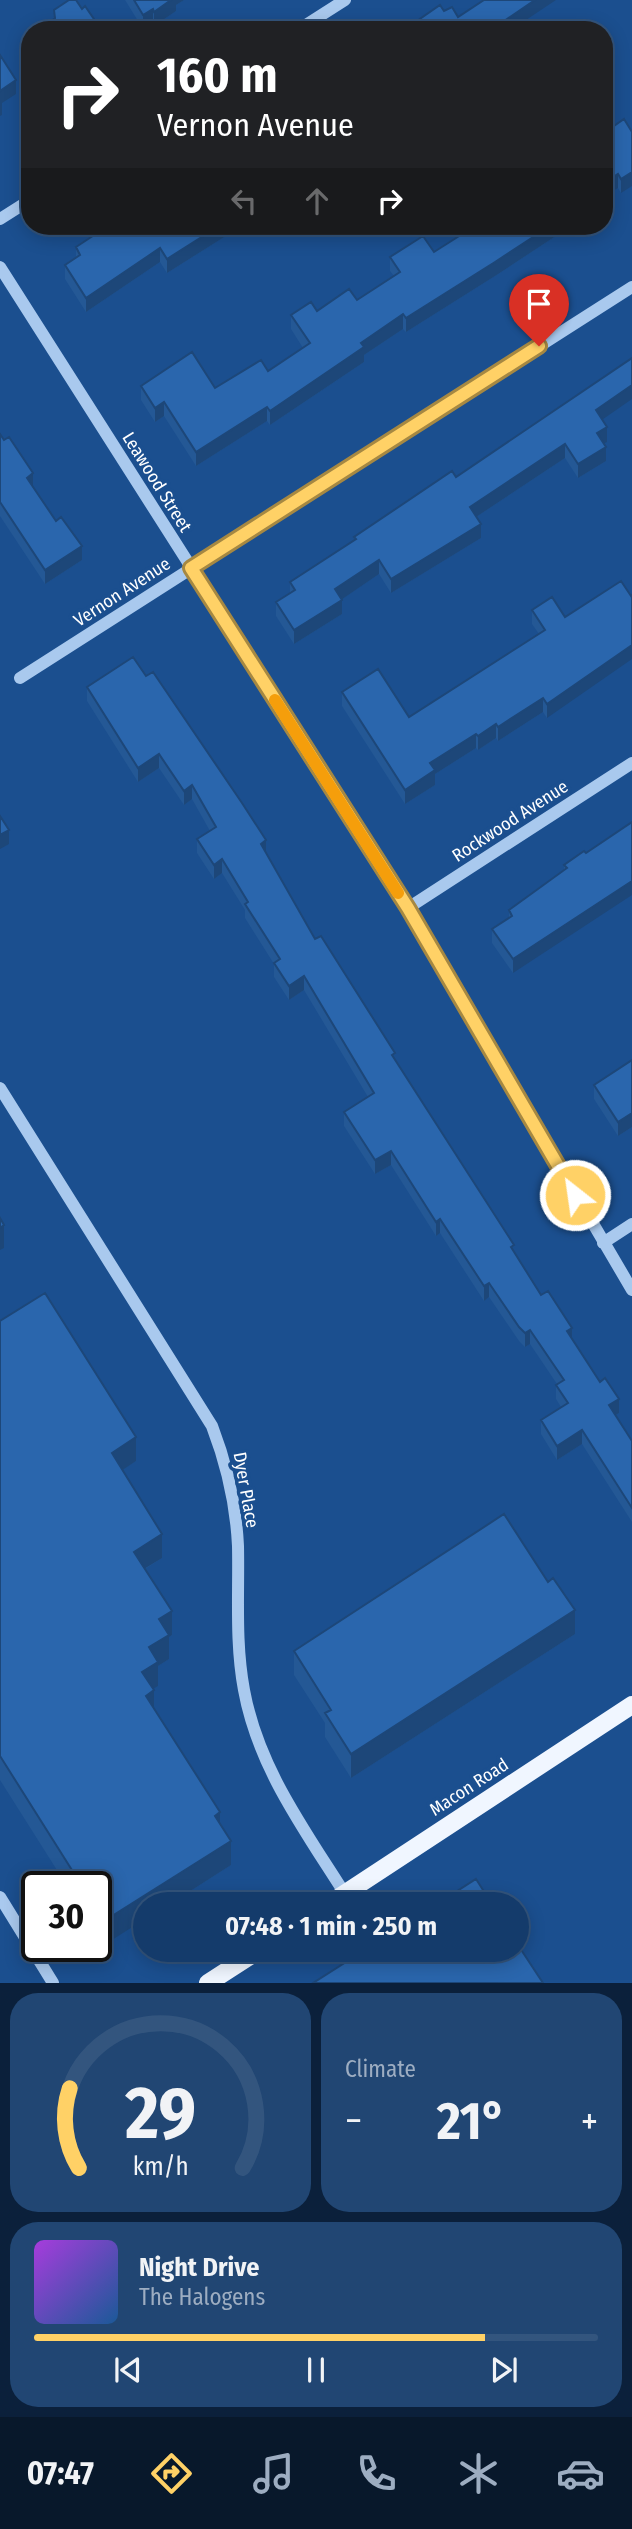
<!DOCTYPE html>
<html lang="en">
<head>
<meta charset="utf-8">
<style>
  :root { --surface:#143b6b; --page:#214673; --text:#f1f3f6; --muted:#9dadc1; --line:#33557e; --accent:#ffd166 }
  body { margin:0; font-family:"Fira Sans Condensed",sans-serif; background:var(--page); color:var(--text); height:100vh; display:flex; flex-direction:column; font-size:26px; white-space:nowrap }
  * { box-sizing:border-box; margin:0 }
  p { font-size:23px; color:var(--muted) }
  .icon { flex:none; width:38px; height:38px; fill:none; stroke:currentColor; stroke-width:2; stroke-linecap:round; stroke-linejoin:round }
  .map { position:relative; height:1983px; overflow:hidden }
  .drawer { display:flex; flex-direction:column; gap:10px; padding:10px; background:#0b203b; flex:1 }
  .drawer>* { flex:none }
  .hud { position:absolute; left:21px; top:21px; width:592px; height:214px; border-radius:28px; box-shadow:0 4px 18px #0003,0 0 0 2px var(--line); background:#202124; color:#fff; overflow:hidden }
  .speed { position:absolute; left:21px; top:1871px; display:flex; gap:14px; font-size:35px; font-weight:700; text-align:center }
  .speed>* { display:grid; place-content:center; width:91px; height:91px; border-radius:50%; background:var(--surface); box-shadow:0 4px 18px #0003,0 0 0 2px var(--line); line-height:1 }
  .speed .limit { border:4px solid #111; border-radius:10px; background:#fff; color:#111 }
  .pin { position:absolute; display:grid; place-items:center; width:60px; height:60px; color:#fff; margin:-72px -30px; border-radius:50% 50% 50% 0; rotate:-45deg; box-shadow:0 0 7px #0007 }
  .pin .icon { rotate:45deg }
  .me { position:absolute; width:77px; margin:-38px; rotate:330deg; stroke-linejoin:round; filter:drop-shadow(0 0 5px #0008) }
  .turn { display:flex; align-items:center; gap:24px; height:147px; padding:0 21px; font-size:32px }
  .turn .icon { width:91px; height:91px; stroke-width:2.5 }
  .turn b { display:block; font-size:49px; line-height:60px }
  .lanes { display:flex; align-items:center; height:66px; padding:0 21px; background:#0003; justify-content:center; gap:35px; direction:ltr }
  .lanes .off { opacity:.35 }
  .big { font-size:52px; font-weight:700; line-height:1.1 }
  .drawer .tile { flex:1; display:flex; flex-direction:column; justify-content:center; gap:10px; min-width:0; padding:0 24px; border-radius:28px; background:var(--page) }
  .drawer .dial { align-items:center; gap:0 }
  .dial svg { height:182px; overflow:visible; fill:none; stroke:var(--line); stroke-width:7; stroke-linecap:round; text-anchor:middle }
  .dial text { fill:var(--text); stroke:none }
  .song { display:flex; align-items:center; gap:21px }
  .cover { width:84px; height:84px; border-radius:10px; background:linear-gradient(135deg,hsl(280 70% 55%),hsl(210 70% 35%)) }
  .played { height:7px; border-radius:4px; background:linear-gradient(90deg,var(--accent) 80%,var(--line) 80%) }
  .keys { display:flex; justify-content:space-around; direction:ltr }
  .heat { display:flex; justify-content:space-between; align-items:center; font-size:38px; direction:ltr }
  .drawer .tiles { flex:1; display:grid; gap:10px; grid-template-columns:1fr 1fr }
  .tile:last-child { grid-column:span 2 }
  .trip { position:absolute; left:133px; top:1892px; width:396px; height:70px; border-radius:35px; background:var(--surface); box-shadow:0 4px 18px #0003,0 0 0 2px var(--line); font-weight:700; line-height:70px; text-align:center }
  .dock { display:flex; height:112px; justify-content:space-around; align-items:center; background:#08182b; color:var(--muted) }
  .dock .icon { width:49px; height:49px }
  .dock .current { color:var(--accent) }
  .dock b { font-size:32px; color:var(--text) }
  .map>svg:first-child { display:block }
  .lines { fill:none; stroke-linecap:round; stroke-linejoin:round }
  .minor { stroke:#a9c9ee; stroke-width:12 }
  .major { stroke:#f0f6ff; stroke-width:18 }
  .wall { fill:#245895 }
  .shaded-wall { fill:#1d4779 }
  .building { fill:#2a66ad; stroke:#1d4779; stroke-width:2 }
  .route-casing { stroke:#a68842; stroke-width:18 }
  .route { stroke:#ffd166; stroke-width:12 }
  .slow { stroke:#f59e0b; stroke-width:12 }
  .labels { text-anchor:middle; stroke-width:7; stroke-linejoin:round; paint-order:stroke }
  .street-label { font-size:18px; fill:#fff; stroke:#1b4f8f }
</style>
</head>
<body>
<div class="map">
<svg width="632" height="1983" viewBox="0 0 632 1983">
  <rect width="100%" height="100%" fill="#1b4f8f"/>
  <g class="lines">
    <path class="minor" d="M298 30 345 0
      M0 219 30 200
      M0 267 408 908 632 1290
      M20 678 632 287
      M408 908 632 763
      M0 1088 212 1426C227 1465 236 1504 238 1546 239 1594 235 1642 244 1690 258 1767 304 1829 345 1894
      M603 1243 632 1224
      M0 1897 53 1983"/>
    <path class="major" d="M329 1904 632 1705
      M208 1983 259 1950"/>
  </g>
  <path class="wall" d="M125 0H184L176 5V11L154 26 153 23 143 29Z
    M624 119 621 193 618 188 604 197Z
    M229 226V234L167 273 160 262 86 312 65 279V265L76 257V247Z
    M475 226H571L495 276 406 332 403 329 364 355V362L270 425 267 421 196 466 164 416 155 422 141 400V386L215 388 268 371 303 348 291 329V315L317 311 357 300 394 276 390 271V257L434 252Z
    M602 420 607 442 604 443 606 461 578 478 565 458 476 517 481 538 391 593 379 574 342 599V614L294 644 276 616V602L290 593V582L354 540V537L456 477Z
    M0 434 33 487 82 560 45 584 0 516Z
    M552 597 547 718 543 712 498 741 496 738 478 750 476 748 435 774V785L405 804 342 706V692L409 717 539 634 532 624V610Z
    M87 687 266 852 315 939 395 1059 541 1295 572 1338 619 1413 616 1415 632 1441V1522L582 1444 557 1460 541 1434V1420L561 1407 556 1399V1385L557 1384 530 1344 525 1347 519 1341 489 1297 484 1301 440 1233 436 1236 391 1165 375 1174 344 1126V1112L368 1097 304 990 289 1000 274 977V964L245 918V910L222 873 214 879 197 853V839L210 831 192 799 184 805 159 768 138 782 87 701Z
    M584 851 513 973 492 943V929L509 918V910L564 870V865Z
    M632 1060V1127L618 1136 594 1099V1085Z
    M0 1321 136 1461 122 1470 162 1558 145 1569 172 1635 169 1637V1659L158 1666V1686L153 1688 154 1709 220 1823 231 1865 170 1904H145L104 1945 96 1933V1886H67L0 1780Z
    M575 1634 351 1778 325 1737V1723L294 1675V1651Z"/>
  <path class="shaded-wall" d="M171 0H184L176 5V11L154 26V12Z
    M535 0H556L511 30H494V28Z
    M153 9V23L143 29V15Z
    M16 80V94L2 103V115L0 116V91Z
    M632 172V186L621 193V179Z
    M618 174V188L604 197V183Z
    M219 226H229V234L167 273V259Z
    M550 226H571L495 276 406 332V318Z
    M160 248V262L86 312V298Z
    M403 314V329L364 355V362L270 425V411L361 343Z
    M632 385V399L596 424V410Z
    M164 402V416L155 422V408Z
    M267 407V421L196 466V452Z
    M607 427V442L597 447V433Z
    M565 444V458L470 521V507Z
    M606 447V461L578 478V464Z
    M33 473V487L27 478Z
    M481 524V538L391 593V579Z
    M82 546V560L45 584V570Z
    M379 560V574L335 604V589Z
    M342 600V614L294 644V630Z
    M632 645V659L547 718V704Z
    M543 698V712L498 741V727Z
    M496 724V738L478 750V736Z
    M476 734V748L435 774V785L405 804V790L430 763Z
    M159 754V768L138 782V768Z
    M192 785V799L184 805V791Z
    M9 830V844L0 849V835Z
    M266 840V855L261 844Z
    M222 859V873L214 879V865Z
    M632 881V895L513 973V959Z
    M304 976V990L289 1000V986Z
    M632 1113V1127L618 1136V1122Z
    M391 1151V1165L375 1174V1160Z
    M440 1219V1233L436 1236V1222Z
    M4 1225V1248L0 1250V1228Z
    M489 1283V1297L484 1301V1286Z
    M572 1328V1342L567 1331Z
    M530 1330V1344L525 1347V1333Z
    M619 1399V1413L609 1419V1405Z
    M582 1430V1444L557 1460V1446Z
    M136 1437V1461L112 1477V1453Z
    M162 1534V1558L134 1575V1552Z
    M575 1610V1634L351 1778V1754Z
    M172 1611V1635L169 1637V1659L158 1666V1686L142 1695V1672L149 1647 159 1619Z
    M154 1690V1714L146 1696Z
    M220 1812V1836L215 1816Z
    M231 1841V1865L170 1904H145V1919L104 1945V1921Z"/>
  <path class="building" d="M69 0H76L82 9 85 6 98 25 96 27 97 30H42L55 18 54 10Z
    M134 0H171L154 12 153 9 143 15Z
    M484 0H535L494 28 495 30H404L440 5 444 11 452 7 458 17Z
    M0 55 16 80 0 91Z
    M624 119 632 132V172L621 179 618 174 604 183V133Z
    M108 226H219L167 259 160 248 86 298 65 265 80 255 76 247Z
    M475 226H550L495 262 406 318 403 314 361 343 364 347 270 411 267 407 196 452 164 402 155 408 141 386 192 352 215 388 261 360 268 371 310 343 291 315 311 302 317 311 349 289 357 300 400 272 390 257 423 236 434 252Z
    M632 358V385L596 410 607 427 597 433 606 447 578 464 565 444 470 507 481 524 391 579 379 560 335 589 342 600 294 630 276 602 295 590 290 582 356 539 354 537 452 471 456 477Z
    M0 434 4 440 9 437 33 473 27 478 56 521 61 517 82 546 45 570 0 502Z
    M621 581 631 596 632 595V645L547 704 543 698 498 727 496 724 478 736 476 734 430 763 435 770 405 790 342 692 378 669 409 717 545 630 532 610 552 597 565 617Z
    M133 657 146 676 153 672 242 803 266 840 261 844 315 939 321 936 395 1053 392 1055 514 1245 511 1247 541 1295 548 1291 572 1328 567 1331 600 1382 605 1378 619 1399 609 1405 632 1441V1508L582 1430 557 1446 541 1420 568 1403 556 1385 564 1380 530 1330 525 1333 519 1327 489 1283 484 1286 440 1219 436 1222 391 1151 375 1160 344 1112 374 1093 304 976 289 986 274 963 280 959 245 904 248 902 222 859 214 865 197 839 216 827 192 785 184 791 159 754 138 768 87 687Z
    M0 816 9 830 0 835Z
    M632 822V881L513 959 492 929 512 916 509 910 567 868 564 865 584 851 586 853Z
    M632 1060V1113L618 1122 594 1085Z
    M0 1218 4 1225 0 1228Z
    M45 1293 136 1437 112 1453 162 1534 134 1552 172 1611 159 1619 169 1635 149 1647 158 1662 142 1672 154 1690 146 1696 220 1812 215 1816 231 1841 104 1921 96 1909V1886H82L0 1756V1321Z
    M504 1514 548 1582 553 1578 575 1610 351 1754 325 1713 331 1710 294 1651Z
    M476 1879 492 1904H437Z
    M516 1942 543 1983H313L365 1950H516Z"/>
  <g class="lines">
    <defs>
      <path id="route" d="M539 346 191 568 408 908 575 1195"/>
    </defs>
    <use href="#route" class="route-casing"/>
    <use href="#route" class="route"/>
    <path class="slow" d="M275 700 398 893"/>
  </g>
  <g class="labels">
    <g class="street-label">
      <text transform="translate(157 482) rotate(58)" y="6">Leawood Street</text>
      <text transform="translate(122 592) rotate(-33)" y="6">Vernon Avenue</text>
      <text transform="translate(510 821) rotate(-33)" y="6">Rockwood Avenue</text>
      <text transform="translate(246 1490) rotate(80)" y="6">Dyer Place</text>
      <text transform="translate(469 1787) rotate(-33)" y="6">Macon Road</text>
    </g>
  </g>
</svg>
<div class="speed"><div class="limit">30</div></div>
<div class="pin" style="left:539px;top:346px;background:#d93025"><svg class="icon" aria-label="arrive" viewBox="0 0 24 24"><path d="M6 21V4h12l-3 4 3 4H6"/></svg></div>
<svg class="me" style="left:575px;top:1195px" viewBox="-20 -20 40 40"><circle r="17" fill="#ffd166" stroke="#fff" stroke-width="3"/><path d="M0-11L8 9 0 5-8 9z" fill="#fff"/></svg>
<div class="trip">07:48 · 1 min · 250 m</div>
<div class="hud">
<div class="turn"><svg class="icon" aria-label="right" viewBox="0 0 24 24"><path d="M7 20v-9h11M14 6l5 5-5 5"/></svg><div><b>160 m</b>Vernon Avenue</div></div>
<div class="lanes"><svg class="icon off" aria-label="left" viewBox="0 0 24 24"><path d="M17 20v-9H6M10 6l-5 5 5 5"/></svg><svg class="icon off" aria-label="ahead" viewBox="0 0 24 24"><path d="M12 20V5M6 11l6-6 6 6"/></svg><svg class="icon" aria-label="right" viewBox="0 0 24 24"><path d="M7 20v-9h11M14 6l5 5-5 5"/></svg></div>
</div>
</div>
<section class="drawer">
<div class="tiles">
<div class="tile dial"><svg viewBox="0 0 100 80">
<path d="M14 69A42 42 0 1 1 86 69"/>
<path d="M14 69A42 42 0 0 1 10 34" stroke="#ffd166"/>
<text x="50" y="56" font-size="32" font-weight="700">29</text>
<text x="50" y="72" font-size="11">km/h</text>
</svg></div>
<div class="tile"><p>Climate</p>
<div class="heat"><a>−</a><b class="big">21°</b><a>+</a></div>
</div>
<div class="tile">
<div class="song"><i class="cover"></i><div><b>Night Drive</b><p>The Halogens</p></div></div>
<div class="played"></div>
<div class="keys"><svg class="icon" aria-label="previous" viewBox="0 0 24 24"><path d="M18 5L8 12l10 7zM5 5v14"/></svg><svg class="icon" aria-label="pause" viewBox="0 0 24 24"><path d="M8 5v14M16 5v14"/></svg><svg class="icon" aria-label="next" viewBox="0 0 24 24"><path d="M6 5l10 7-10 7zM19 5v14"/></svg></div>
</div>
</div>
</section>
<nav class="dock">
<b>07:47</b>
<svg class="icon current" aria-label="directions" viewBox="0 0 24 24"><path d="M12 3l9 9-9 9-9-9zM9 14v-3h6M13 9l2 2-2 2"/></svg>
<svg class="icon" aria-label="music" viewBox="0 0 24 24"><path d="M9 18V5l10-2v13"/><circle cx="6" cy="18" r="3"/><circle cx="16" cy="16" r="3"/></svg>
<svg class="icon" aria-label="phone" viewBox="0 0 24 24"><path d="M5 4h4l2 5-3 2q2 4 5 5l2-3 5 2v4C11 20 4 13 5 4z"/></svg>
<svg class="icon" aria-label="climate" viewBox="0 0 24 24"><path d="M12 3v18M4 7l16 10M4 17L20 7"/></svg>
<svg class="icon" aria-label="car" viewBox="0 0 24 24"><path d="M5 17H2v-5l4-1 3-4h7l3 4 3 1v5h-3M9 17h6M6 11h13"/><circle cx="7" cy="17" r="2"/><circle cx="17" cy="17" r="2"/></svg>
</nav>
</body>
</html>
